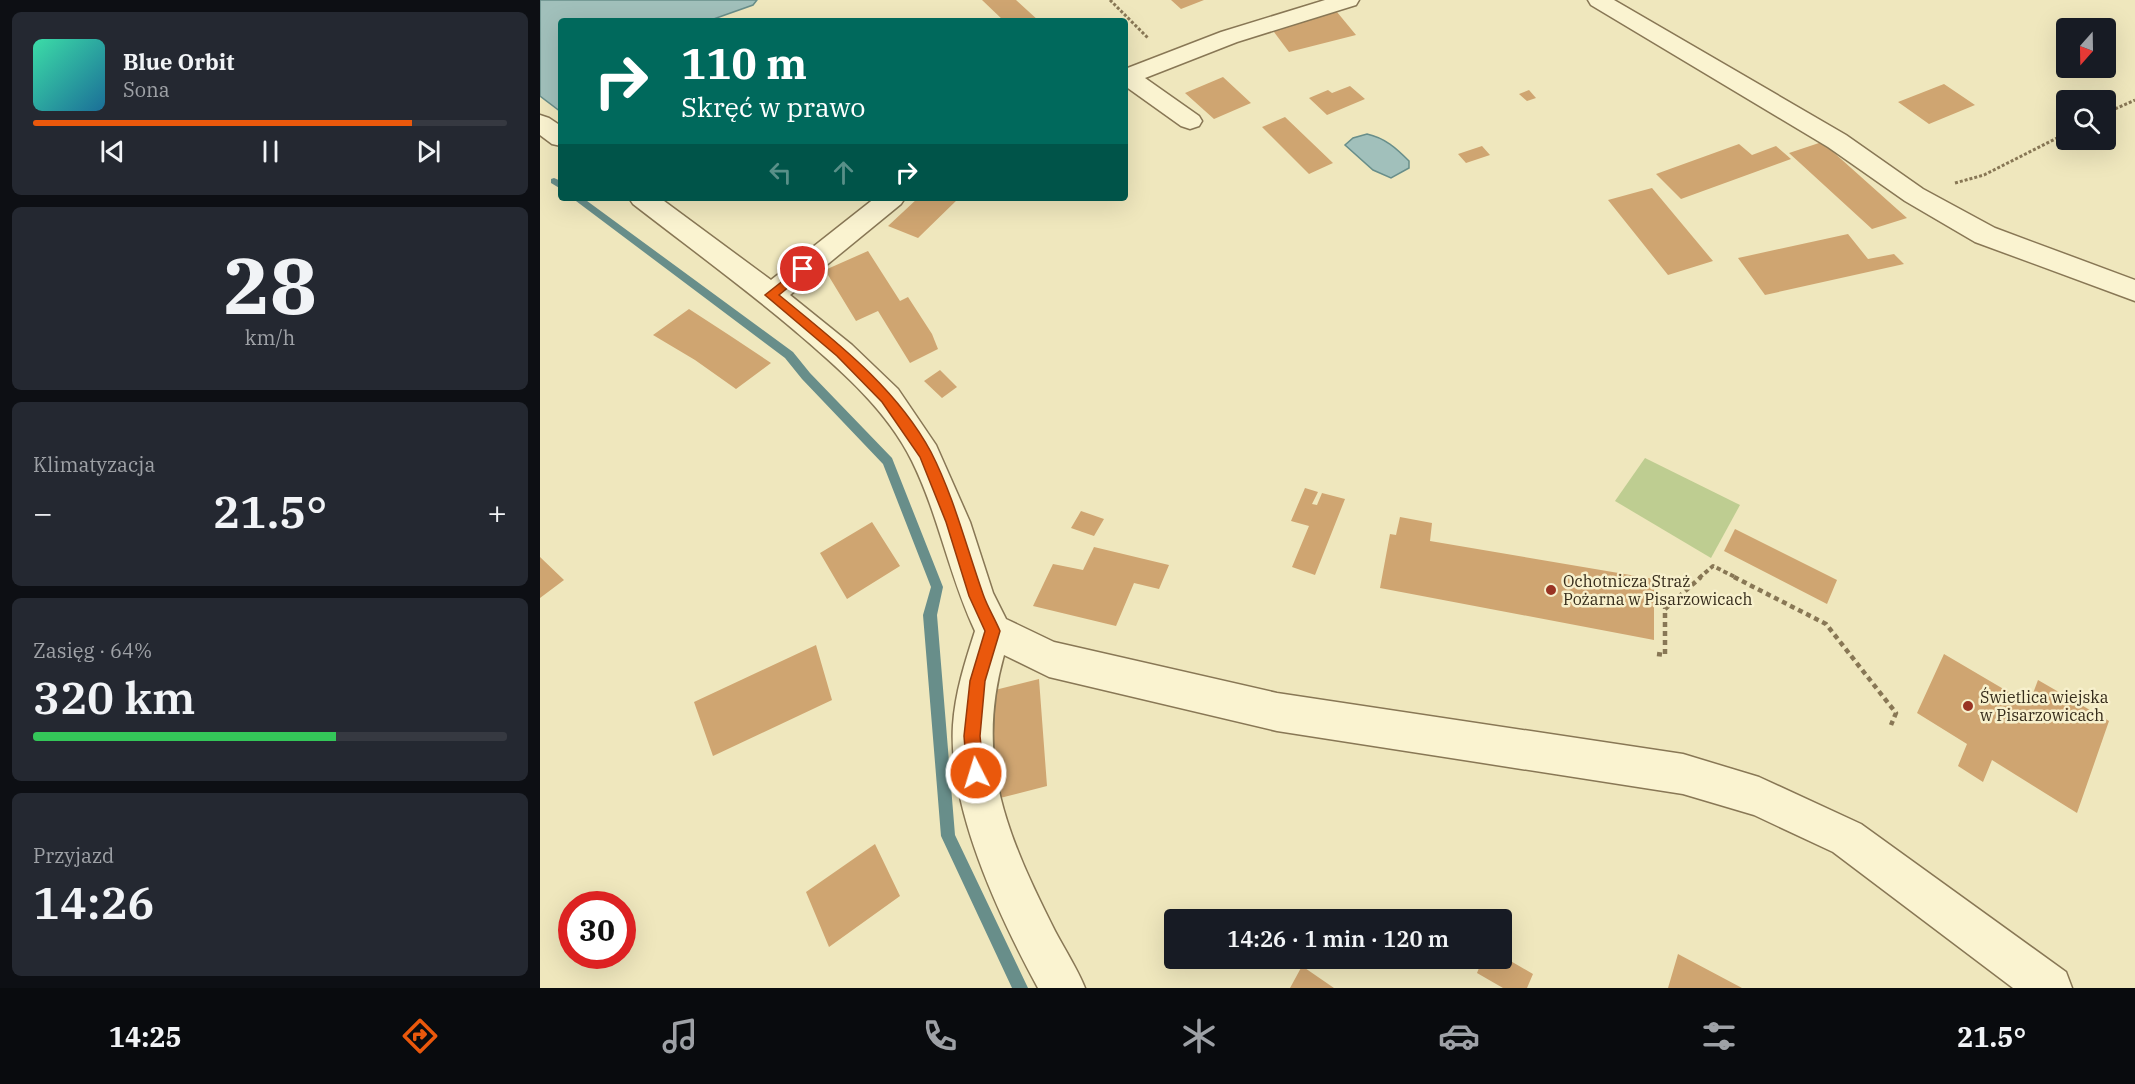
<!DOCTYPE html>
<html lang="pl">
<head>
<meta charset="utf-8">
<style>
  :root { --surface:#171b24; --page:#242831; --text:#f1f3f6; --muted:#9ea1a6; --line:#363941; --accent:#ea580c }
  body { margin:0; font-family:"IBM Plex Serif",serif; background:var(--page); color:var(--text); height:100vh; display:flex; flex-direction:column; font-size:22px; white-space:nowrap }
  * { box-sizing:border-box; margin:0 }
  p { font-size:20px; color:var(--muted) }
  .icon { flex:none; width:33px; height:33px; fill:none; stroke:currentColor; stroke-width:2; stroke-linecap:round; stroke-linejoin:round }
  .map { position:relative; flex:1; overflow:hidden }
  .details { display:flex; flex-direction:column; gap:12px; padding:12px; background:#0d0f14; width:540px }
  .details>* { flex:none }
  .hud { position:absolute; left:18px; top:18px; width:570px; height:183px; border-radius:6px; box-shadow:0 6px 24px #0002; background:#00695c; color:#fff; overflow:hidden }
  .needle { width:39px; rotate:200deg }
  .fabs { position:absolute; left:1516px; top:18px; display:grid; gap:12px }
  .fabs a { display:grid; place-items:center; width:60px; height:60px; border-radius:6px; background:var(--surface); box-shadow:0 6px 24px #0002; font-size:30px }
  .speed { position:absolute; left:18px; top:891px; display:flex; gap:12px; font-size:30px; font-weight:700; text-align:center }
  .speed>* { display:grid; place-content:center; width:78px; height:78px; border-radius:50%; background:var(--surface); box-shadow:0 6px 24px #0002; line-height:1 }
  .speed .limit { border:9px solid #d22; background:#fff; color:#111 }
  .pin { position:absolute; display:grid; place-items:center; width:51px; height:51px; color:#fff; margin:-26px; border:3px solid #fff; border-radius:50%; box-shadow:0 2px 6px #0007 }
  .me { position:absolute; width:66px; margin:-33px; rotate:355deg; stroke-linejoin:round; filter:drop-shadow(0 0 4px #0008) }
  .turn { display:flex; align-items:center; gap:21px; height:126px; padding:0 24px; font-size:27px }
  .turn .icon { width:78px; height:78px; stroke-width:2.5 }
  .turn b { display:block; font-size:42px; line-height:51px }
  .lanes { display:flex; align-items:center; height:57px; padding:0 24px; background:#0003; justify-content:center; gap:30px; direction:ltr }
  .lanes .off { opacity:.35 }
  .big { font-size:45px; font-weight:600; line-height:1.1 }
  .details .widget { flex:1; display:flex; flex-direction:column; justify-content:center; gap:9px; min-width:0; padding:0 21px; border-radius:9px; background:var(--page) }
  .details .dial { align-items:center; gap:0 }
  .dial b { font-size:78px; line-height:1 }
  .song { display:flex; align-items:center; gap:18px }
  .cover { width:72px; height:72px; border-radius:9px; background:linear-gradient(135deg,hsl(160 70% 55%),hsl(200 70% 35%)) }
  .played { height:6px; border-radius:3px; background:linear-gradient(90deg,var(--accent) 80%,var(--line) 80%) }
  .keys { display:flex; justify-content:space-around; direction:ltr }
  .heat { display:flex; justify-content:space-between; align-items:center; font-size:33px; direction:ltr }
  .charge { height:9px; border-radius:4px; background:linear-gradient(90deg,#34c759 64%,var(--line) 0) }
  .trip { position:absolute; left:624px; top:909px; width:348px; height:60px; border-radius:6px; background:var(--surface); box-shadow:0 6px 24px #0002; font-weight:600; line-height:60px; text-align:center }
  .tabs { display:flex; height:96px; justify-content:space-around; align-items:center; background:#090b0e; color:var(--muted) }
  .tabs .icon { width:42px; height:42px }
  .tabs .current { color:var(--accent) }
  .tabs b { font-size:27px; color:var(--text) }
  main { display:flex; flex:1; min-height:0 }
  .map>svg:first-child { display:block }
  .green { fill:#becd91 }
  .water { fill:#a1c0bb; stroke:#688e8a; stroke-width:1.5 }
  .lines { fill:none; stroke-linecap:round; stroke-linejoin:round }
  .stream { fill:#688e8a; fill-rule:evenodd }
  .building { fill:#cfa571 }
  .minor-casing { stroke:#875; stroke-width:3 }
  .path-far2 { stroke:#875; stroke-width:3; stroke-dasharray:3 2; stroke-linecap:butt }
  .path-far1 { stroke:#875; stroke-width:4; stroke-dasharray:4.5 3; stroke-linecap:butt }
  .path { stroke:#875; stroke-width:4.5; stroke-dasharray:5 4; stroke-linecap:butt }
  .minor { fill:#faf3d0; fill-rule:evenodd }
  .route { fill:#ea580c; stroke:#983908; stroke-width:1.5 }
  .poi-dot { fill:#993323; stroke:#f7f0cc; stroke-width:2 }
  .labels { text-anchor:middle; stroke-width:5; stroke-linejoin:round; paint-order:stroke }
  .poi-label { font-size:16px; fill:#362c1b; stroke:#f7f0cc; text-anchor:start }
</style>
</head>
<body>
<main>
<section class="details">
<div class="widget">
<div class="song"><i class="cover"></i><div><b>Blue Orbit</b><p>Sona</p></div></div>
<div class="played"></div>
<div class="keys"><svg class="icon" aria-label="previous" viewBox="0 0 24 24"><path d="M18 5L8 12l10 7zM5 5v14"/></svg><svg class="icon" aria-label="pause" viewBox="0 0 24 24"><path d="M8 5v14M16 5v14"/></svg><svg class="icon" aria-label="next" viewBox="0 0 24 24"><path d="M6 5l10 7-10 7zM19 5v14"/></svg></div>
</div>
<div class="widget dial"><b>28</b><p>km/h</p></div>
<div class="widget"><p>Klimatyzacja</p>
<div class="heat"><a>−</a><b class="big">21.5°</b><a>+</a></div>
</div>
<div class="widget"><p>Zasięg · 64%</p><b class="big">320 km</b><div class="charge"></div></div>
<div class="widget"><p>Przyjazd</p><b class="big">14:26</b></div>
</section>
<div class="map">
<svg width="1595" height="988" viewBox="0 0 1595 988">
  <rect width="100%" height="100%" fill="#efe7bd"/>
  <path class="green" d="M1105 458 1200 505 1171 558 1075 501Z"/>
  <path class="water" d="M0 0H217L213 5 168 21H21V112L0 96Z
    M827 134C845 138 856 148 869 161V168L851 178 833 170 805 145 813 138Z"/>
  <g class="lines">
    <path class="stream" d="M14 178 21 181V189L11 183V179Z
      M32 198H43L253 352 270 373 352 458 403 587 397 615 415 835 488 988H472L401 836 383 615 391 587 343 464 262 379 245 358Z"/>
  </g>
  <path class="building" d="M442 0H476L499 21H464Z
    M631 0H664L641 9Z
    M797 12 816 35 749 52 731 28Z
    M683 77 711 103 674 119 645 93Z
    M1404 84 1435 105 1389 124 1358 102Z
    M810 86 825 99 787 115 769 98 788 90 792 93Z
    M989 90 996 98 987 101 979 94Z
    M745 117 793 163 769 174 722 127Z
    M1282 142 1367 218 1332 229 1249 153Z
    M1199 144 1212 155 1236 146 1251 159 1141 199 1116 174Z
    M942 146 950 155 926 163 918 154Z
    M1112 188 1173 261 1128 275 1068 200Z
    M378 198H419L378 238 348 226Z
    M1308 234 1328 259 1354 254 1364 264 1225 295 1198 258Z
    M328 251 360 301 368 297 392 334 398 349 370 363 338 311 316 321 285 270Z
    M149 309 189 335 231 363 196 389 155 360 113 335Z
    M400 370 417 387 402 398 384 381Z
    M765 488 778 492 772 504 777 505 782 493 805 499 775 575 752 567 769 526 751 521Z
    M541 511 564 519 554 536 531 528Z
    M860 517 892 523 890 541 1114 579V640L840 588 850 534 856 535Z
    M332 522 360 566 307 599 280 553Z
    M1195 529 1297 580 1287 604 1184 551Z
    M554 547 629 565 619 589 594 583 576 626 493 606 513 564 543 570Z
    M0 557 24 580 0 598Z
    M276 645 292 700 173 756 154 702Z
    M1404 654 1489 704 1498 680 1569 721 1537 813 1452 760 1443 782 1418 766 1427 744 1377 713Z
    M499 679 507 786 456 799 451 691Z
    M335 844 360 896 289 947 266 892Z
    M1138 954 1202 988H1128Z
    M962 956 993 974 987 988H963L937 973 943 958H962Z
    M762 966 794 988H750Z"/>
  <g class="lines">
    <defs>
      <path id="minor" d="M785 0H819L816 5 697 42 605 78 659 116 662 121 659 126 650 129 641 126 585 86V69L681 32Z
        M1048 0H1074L1306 135 1383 189 1455 228 1595 280V301L1435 242 1365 201 1288 147 1051 5Z
        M0 115 9 118 21 126V146L12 144 0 135Z
        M89 198H120L231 280 335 198H365L361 204 250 295 312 345 358 389 396 445 430 522 453 593 466 619 514 642 737 693 1143 754 1219 777 1321 824 1526 972 1532 988H1473L1293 852 1214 815 1143 794 737 731 509 677 464 655C434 762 468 837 515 931 525 950 537 968 545 988H498C459 916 408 808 413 725 415 693 425 662 435 631 409 576 399 516 372 461 346 408 298 368 254 330 202 286 147 246 93 204Z"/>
    </defs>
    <use href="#minor" class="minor-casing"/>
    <path class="path-far2" d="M570 0 608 38
      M1566 113 1595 100
      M1415 183 1444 175 1527 133"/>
    <path class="path-far1" d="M1159 578 1173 566 1197 578"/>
    <path class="path" d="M1194 577 1286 624 1356 713 1351 725
      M1117 654 1125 655V609L1161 577"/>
    <use href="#minor" class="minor"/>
  </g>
  <path class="route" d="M263 265 269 269 267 272 239 295C295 341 356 387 391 452 414 497 426 546 443 594 447 606 455 619 460 631L445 681 440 736 444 773 441 779 436 782 430 779 427 773 424 736 430 681 445 631 429 596 406 522 380 457 342 402 297 356 225 295Z"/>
  <g class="poi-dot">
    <circle cx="1011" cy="590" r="6"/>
    <circle cx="1428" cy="706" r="6"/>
  </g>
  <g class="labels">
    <g class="poi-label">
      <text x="1023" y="587">Ochotnicza Straż<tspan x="1023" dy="18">Pożarna w Pisarzowicach</tspan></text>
      <text x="1440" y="703">Świetlica wiejska<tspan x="1440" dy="18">w Pisarzowicach</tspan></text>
    </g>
  </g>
</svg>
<div class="fabs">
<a><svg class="needle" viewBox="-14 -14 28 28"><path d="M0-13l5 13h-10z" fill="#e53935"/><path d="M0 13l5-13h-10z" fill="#9ea1a6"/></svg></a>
<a><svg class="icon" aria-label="search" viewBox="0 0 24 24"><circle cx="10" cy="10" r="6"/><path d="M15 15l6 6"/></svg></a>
</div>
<div class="speed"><div class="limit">30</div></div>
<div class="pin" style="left:263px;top:269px;background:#d93025"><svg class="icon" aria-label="arrive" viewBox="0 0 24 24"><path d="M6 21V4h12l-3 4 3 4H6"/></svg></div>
<svg class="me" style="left:436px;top:773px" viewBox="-20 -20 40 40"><circle r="17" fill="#ea580c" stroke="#fff" stroke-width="3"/><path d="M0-11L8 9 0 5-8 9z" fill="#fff"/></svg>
<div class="trip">14:26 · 1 min · 120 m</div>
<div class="hud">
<div class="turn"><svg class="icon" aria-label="right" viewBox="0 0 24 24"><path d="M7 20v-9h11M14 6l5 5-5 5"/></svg><div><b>110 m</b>Skręć w prawo</div></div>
<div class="lanes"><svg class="icon off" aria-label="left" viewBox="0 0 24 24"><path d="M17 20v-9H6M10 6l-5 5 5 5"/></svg><svg class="icon off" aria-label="ahead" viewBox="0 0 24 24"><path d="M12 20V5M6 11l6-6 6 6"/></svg><svg class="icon" aria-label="right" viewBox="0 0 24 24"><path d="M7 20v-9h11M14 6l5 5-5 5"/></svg></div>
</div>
</div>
</main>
<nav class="tabs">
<b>14:25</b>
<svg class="icon current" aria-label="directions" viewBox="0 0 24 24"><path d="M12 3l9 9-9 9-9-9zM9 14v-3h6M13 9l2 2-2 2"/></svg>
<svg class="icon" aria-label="music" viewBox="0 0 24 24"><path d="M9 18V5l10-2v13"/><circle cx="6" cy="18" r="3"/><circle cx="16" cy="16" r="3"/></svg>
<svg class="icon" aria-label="phone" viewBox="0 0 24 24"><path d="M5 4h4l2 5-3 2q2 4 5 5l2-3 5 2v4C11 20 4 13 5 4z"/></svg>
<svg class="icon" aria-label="climate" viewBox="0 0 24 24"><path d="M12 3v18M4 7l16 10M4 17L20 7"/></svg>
<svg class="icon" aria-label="car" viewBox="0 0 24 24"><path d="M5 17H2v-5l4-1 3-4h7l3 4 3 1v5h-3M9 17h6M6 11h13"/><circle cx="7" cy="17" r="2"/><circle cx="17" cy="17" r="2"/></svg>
<svg class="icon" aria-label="filters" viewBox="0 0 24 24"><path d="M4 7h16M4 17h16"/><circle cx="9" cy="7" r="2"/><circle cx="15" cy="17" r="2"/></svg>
<b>21.5°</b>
</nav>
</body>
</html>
